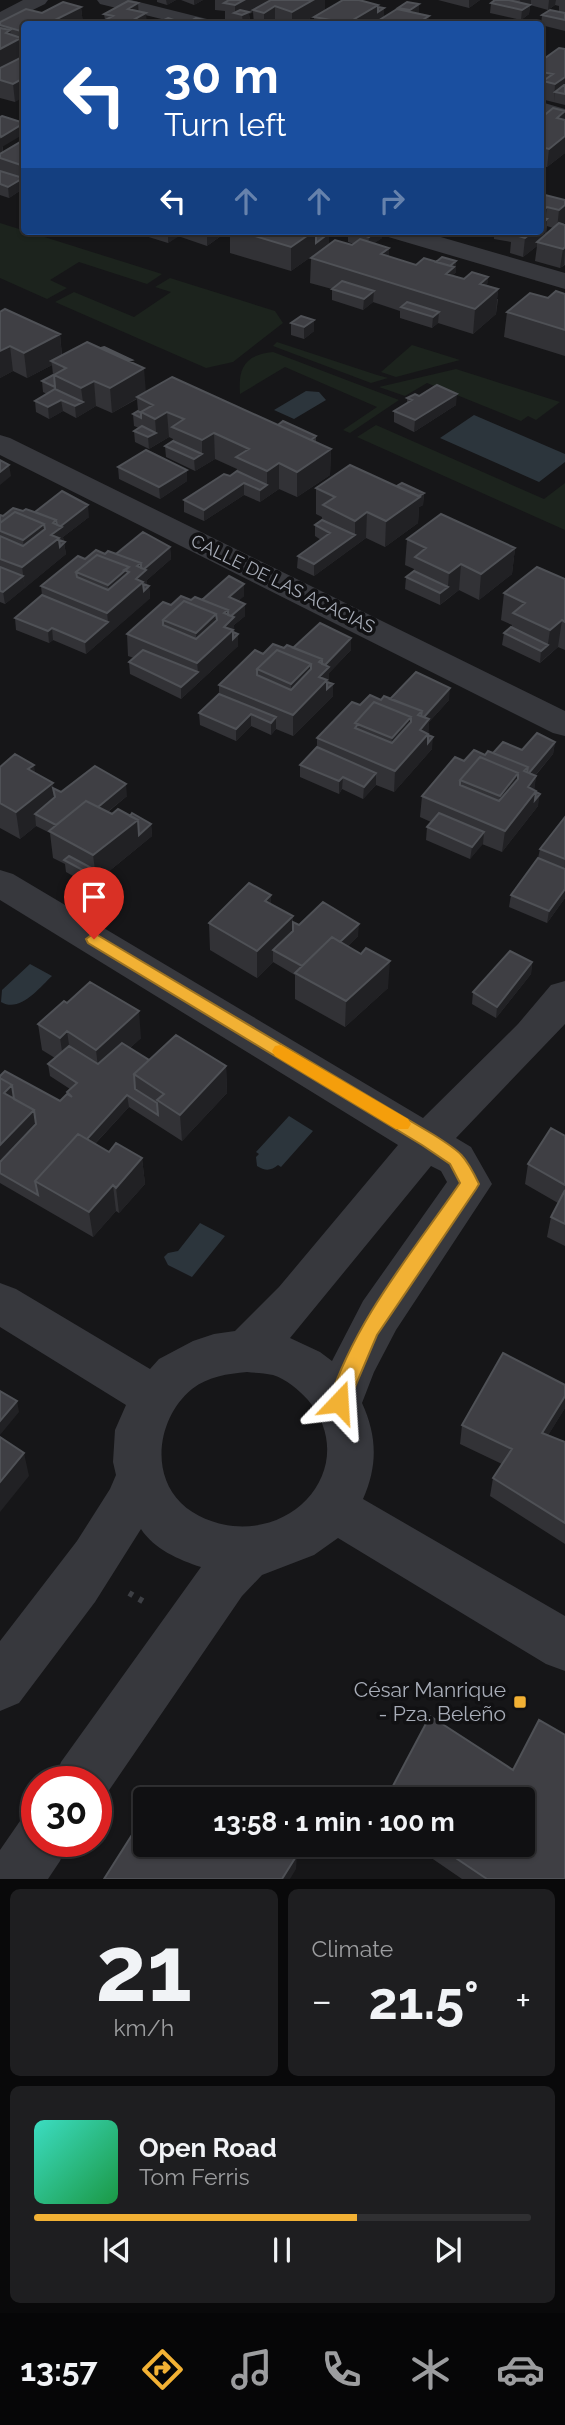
<!DOCTYPE html>
<html lang="en">
<head>
<meta charset="utf-8">
<style>
  :root { --surface:#101012; --page:#1e1e20; --text:#f1f3f6; --muted:#9c9d9f; --line:#303032; --accent:#f2b134 }
  body { margin:0; font-family:Raleway,sans-serif; background:var(--page); color:var(--text); height:100vh; display:flex; flex-direction:column; font-size:26px; white-space:nowrap }
  * { box-sizing:border-box; margin:0 }
  p { font-size:23px; color:var(--muted) }
  .icon { flex:none; width:38px; height:38px; fill:none; stroke:currentColor; stroke-width:2; stroke-linecap:round; stroke-linejoin:round }
  .map { position:relative; height:1879px; overflow:hidden }
  .sheet { display:flex; flex-direction:column; gap:10px; padding:10px; background:#09090a; flex:1 }
  .sheet>* { flex:none }
  .hud { position:absolute; left:21px; top:21px; width:523px; height:214px; border-radius:7px; box-shadow:0 2px 5px #0004,0 0 0 2px var(--line); background:#1a4fa0; color:#fff; overflow:hidden }
  .speed { position:absolute; left:21px; top:1766px; display:flex; gap:14px; font-size:35px; font-weight:700; text-align:center }
  .speed>* { display:grid; place-content:center; width:91px; height:91px; border-radius:50%; background:var(--surface); box-shadow:0 2px 5px #0004,0 0 0 2px var(--line); line-height:1 }
  .speed .limit { border:10px solid #d22; background:#fff; color:#111 }
  .pin { position:absolute; display:grid; place-items:center; width:60px; height:60px; color:#fff; margin:-72px -30px; border-radius:50% 50% 50% 0; rotate:-45deg; box-shadow:0 0 7px #0007 }
  .pin .icon { rotate:45deg }
  .me { position:absolute; width:77px; margin:-38px; rotate:20deg; stroke-linejoin:round; filter:drop-shadow(0 0 5px #0008) }
  .turn { display:flex; align-items:center; gap:24px; height:147px; padding:0 28px; font-size:32px }
  .turn .icon { width:91px; height:91px; stroke-width:2.5 }
  .turn b { display:block; font-size:49px; line-height:60px }
  .lanes { display:flex; align-items:center; height:66px; padding:0 28px; background:#0003; justify-content:center; gap:35px; direction:ltr }
  .lanes .off { opacity:.35 }
  .big { font-size:52px; font-weight:700; line-height:1.1 }
  .sheet .tile { flex:1; display:flex; flex-direction:column; justify-content:center; gap:10px; min-width:0; padding:0 24px; border-radius:10px; background:var(--page) }
  .sheet .dial { align-items:center; gap:0 }
  .dial b { font-size:91px; line-height:1 }
  .song { display:flex; align-items:center; gap:21px }
  .cover { width:84px; height:84px; border-radius:10px; background:linear-gradient(135deg,hsl(170 70% 55%),hsl(140 70% 35%)) }
  .played { height:7px; border-radius:4px; background:linear-gradient(90deg,var(--accent) 65%,var(--line) 65%) }
  .keys { display:flex; justify-content:space-around; direction:ltr }
  .heat { display:flex; justify-content:space-between; align-items:center; font-size:38px; direction:ltr }
  .sheet .tiles { flex:1; display:grid; gap:10px; grid-template-columns:1fr 1fr }
  .tile:last-child { grid-column:span 2 }
  .trip { position:absolute; left:133px; top:1787px; width:402px; height:70px; border-radius:7px; background:var(--surface); box-shadow:0 2px 5px #0004,0 0 0 2px var(--line); font-weight:700; line-height:70px; text-align:center }
  .dock { display:flex; height:112px; justify-content:space-around; align-items:center; background:#060607; color:var(--muted) }
  .dock .icon { width:49px; height:49px }
  .dock .current { color:var(--accent) }
  .dock b { font-size:32px; color:var(--text) }
  .map>svg:first-child { display:block }
  .green { fill:#1c231d }
  .water { fill:#2c353c }
  .lines { fill:none; stroke-linecap:round; stroke-linejoin:round }
  .path { stroke:#3d3f44; stroke-width:6; stroke-dasharray:4.5 7; stroke-linecap:butt }
  .minor { fill:#37383d; fill-rule:evenodd }
  .wall { fill:#323236; fill-rule:evenodd }
  .shaded-wall { fill:#212124 }
  .building { fill:#3f3f44; stroke:#4f5156; stroke-width:2; fill-rule:evenodd }
  .route { fill:#f2b134; stroke:#9d7322; stroke-width:2 }
  .slow { fill:#f59e0b }
  .poi-dot { fill:#f2b134; stroke:#111113; stroke-width:2.5 }
  .labels { text-anchor:middle; stroke-width:7; stroke-linejoin:round; paint-order:stroke }
  .street-label { font-size:18px; fill:#a8adb8; stroke:#111113 }
  .near-poi-label { font-size:21px; fill:#a8adb8; stroke:#111113; text-anchor:end }
</style>
</head>
<body>
<div class="map">
<svg width="565" height="1879" viewBox="0 0 565 1879">
  <rect width="100%" height="100%" fill="#161618"/>
  <path class="green" d="M0 223 162 274 147 284 79 262 50 280 67 288 47 299 0 278Z
    M170 278 275 311 283 323 233 362 206 368 55 302 74 292 134 317 171 292 155 287Z
    M277 342 377 375 388 378 371 383 273 346Z
    M412 345 460 360 396 377 381 372Z
    M273 352 399 400 350 433 343 430 377 407 285 367 240 394C238 367 245 355 273 352Z
    M456 369 560 402 536 420 528 416 521 421 427 383 405 396 379 387Z
    M376 425 544 499 565 483V530L357 437Z"/>
  <path class="water" d="M306 391 319 392 326 400 294 419 274 410Z
    M474 415 565 454V462L539 482 440 438Z
    M30 964 52 976C38 989 20 1013 1 1002L2 990Z
    M289 1116 313 1131 281 1167 278 1165C271 1171 265 1171 257 1166L256 1157 259 1154 256 1152Z
    M200 1223 225 1236 192 1277 168 1265 164 1257 168 1253 178 1251Z"/>
  <g class="lines">
    <path class="path" d="M129 1593 146 1603"/>
    <path class="minor" d="M23 0H48L45 4 0 26V12Z
      M97 0H131L211 20 214 24H182L100 4Z
      M541 102 565 109V123L541 116Z
      M382 231H420L565 273V289L385 236Z
      M0 435 10 438 565 711V736L553 733 0 455Z
      M0 870 13 874 423 1118 518 1024 551 985 565 981V1024L456 1138 471 1147 492 1184 396 1330 374 1372 362 1403C377 1436 378 1465 363 1499L565 1616V1671L546 1664 338 1538 314 1555 262 1575 242 1596 101 1802 96 1803V1782H54L61 1762 201 1567C179 1560 154 1549 141 1529L95 1602 19 1703 0 1711V1641L77 1541 110 1489 116 1475 113 1462 115 1430 126 1405 0 1327V1283L16 1289 150 1369 159 1359 193 1341 214 1334 235 1331 279 1287 398 1145 0 900ZM431 1166 441 1171 447 1182 363 1301 332 1361 320 1352 290 1338ZM247 1372C256 1373 265 1373 273 1375 286 1379 299 1390 308 1400 357 1459 305 1533 233 1526 215 1524 194 1516 181 1503 149 1471 159 1416 192 1389 209 1376 227 1374 247 1372Z
      M37 1814V1841H68L60 1861 48 1879H0V1850L20 1821Z"/>
  </g>
  <path class="wall" d="M157 0H176L167 5 157 2Z
    M181 0H203L194 5Z
    M215 0H325V10L300 24H278L275 23 273 24H254L253 12 249 14 250 21 244 24H240L225 20V11L215 10Z
    M438 0H480L469 8Z
    M495 0H565V31L541 25 542 15 559 12V6L555 5 548 10 530 5 529 14 521 20 490 13 491 3Z
    M407 2 428 24H314V17L378 5V7L384 18 398 9V8Z
    M138 3V11L100 23 105 20 104 14Z
    M81 7 83 24H24V48H22V56L0 68V22L42 13Z
    M565 49V105L541 99 542 90H541V61Z
    M24 56 15 102 0 98V68Z
    M565 111V153L547 167 541 166V118Z
    M0 117 3 152 24 142V188L9 198 0 195Z
    M541 194 565 200V222L563 224 565 225V265L560 268 535 261 537 246 523 257 510 253 511 242 494 239V231H541ZM547 226 553 228 546 234Z
    M139 231H228L207 246 178 236 168 243 139 234Z
    M230 231H323L329 233V244L291 271 230 253Z
    M348 231 382 238 374 243 389 256 394 258 416 265 456 272 453 275 464 279 488 277 487 285 498 289 497 299H498L496 314 473 334 438 323 432 328 400 318V311L373 302 363 310 332 300V289L310 283 311 258 353 245 354 244 348 242Z
    M565 294V356L504 337 507 312 548 298Z
    M0 312 60 334 62 355 132 362 146 392 278 425 316 436V442L331 449 330 475 297 497 279 489 260 502 244 495 204 521 184 512V500L230 476 237 471V469L215 459 195 471 166 457 165 446 173 441V439L169 437 149 449 135 442 134 431 139 428 134 426 133 414 138 411 137 399 112 413 96 406 76 418 63 411 49 419 36 412 35 401 47 394 43 392 42 381 53 375 52 365 27 378 13 371 0 378Z
    M291 323 314 331 304 339 291 335Z
    M419 396 456 405 414 432 394 422V411L407 403V398Z
    M118 467 187 481 160 499 119 479Z
    M397 486 424 493 423 505 419 507 418 523 385 547 366 538 314 576 297 568 298 556 321 540 315 536V525L322 520V517L316 514V488Z
    M23 511 89 517 63 537 66 554 5 604 0 602V515L3 516Z
    M407 539 515 548 512 574 479 600 459 590 440 605 405 589 406 577 414 571V569L405 565Z
    M170 547 171 559 147 580V585L149 586 150 598 86 654 53 640 49 643 16 630 15 618 42 595 41 586 85 559 105 554H116Z
    M565 579V650L558 647 540 663 502 645 504 633 511 627 512 625 501 620 504 593Z
    M244 596 238 601 245 616 234 625V633L238 634V646L181 699 130 674 129 662 134 658 128 656 127 634 171 605 191 600Z
    M284 648 351 650 329 673V682L333 684V696L293 736 276 729 271 735 251 726 236 741 200 725 199 713 219 694V685L263 654Z
    M390 699 449 700 429 722 428 735 432 749 394 792 376 785 363 799 342 789 339 794 300 777V765L317 747V738L360 705Z
    M555 742 553 754 536 775 534 790 536 792 538 806 502 852 482 844 470 859 426 840 427 827 431 822 420 817 422 796 464 761 485 755 522 750Z
    M0 767 35 773 53 788 61 792 127 796 108 812 112 814 130 816 151 824 152 836 91 886 66 872 65 864 53 858 50 833 36 826 20 839 0 828Z
    M565 817V898L547 923 509 907 511 895 538 858 540 849Z
    M271 895V904L293 922 299 925 358 936 348 946 388 988 345 1027 295 999V975L273 962 257 978 210 950 209 923Z
    M532 962 531 974 496 1018 472 1004 473 992Z
    M38 1024 141 1038 130 1048 149 1060 226 1066 227 1093 182 1141 129 1107 95 1144 109 1152 142 1158 145 1184 119 1213 116 1211 93 1237 0 1183V1076L60 1101 67 1094V1092L70 1089 50 1076 48 1064 55 1058 42 1050Z
    M565 1136V1246L547 1237 551 1217 558 1203 525 1184 528 1164Z
    M565 1385V1408L548 1435 565 1442V1544L490 1496 493 1478 502 1464 460 1444 462 1425Z
    M411 1844H523L565 1879H462Z"/>
  <path class="shaded-wall" d="M166 0H176L167 5Z
    M194 0H203L194 5Z
    M244 0H274L253 10V12L249 14 250 21 243 24 242 15 235 14V5Z
    M313 0H325V10L300 24H292V12Z
    M469 0H480L469 8Z
    M520 0H531V4L521 10 519 9Z
    M549 0H556L555 5 548 10Z
    M138 3 139 18 146 13 147 24H126L128 9Z
    M419 4V14L410 20V10Z
    M378 5V12L384 8V18L373 24H346Z
    M530 5 529 14 521 20 522 10Z
    M275 6V23L273 24H264V13Z
    M81 7 83 24H47Z
    M429 16 428 24H416Z
    M10 30 12 43 21 38 22 56 0 68V49L6 33Z
    M565 77V93L555 92 554 102 555 84Z
    M24 78V97L15 102 13 84Z
    M565 112V118L564 130 557 118Z
    M24 123V134L2 147 4 158H0V136Z
    M565 136V153L547 167 549 149Z
    M23 178 24 188 9 198 8 187Z
    M565 205V222L557 229 559 210Z
    M547 207 545 221 547 219 545 238 537 242V246L523 257 525 238 534 231H541V212Z
    M170 231H178V237L168 243V232Z
    M207 231H228L207 246Z
    M313 231H323L329 233V244L291 271V247Z
    M377 231H382V238L368 248 369 237Z
    M565 247 564 265 560 268 563 249Z
    M389 248V261L381 254Z
    M456 261V272L454 274 453 281 457 288 443 272Z
    M488 277 486 299 480 284Z
    M498 289 496 314 473 334 475 309Z
    M374 291 373 302 363 310 364 299Z
    M439 312 438 323 432 328 433 317Z
    M314 320V331L304 339V327Z
    M60 334 62 359 51 361 52 365 27 378 24 353Z
    M10 346 13 371 0 378V351Z
    M144 368 146 393 112 413 110 388Z
    M94 381 96 406 76 418 75 406 83 402 81 388Z
    M457 394 456 405 414 432 415 420Z
    M61 400 63 411 49 419 48 407Z
    M167 412 169 437 157 444 155 419Z
    M156 433 157 444 149 449 148 437Z
    M214 433 215 459 195 471 194 459 202 454V440Z
    M331 449 330 475 297 497V472Z
    M279 463V489L260 502V490L267 485V471Z
    M9 465 11 476 0 485V472Z
    M187 470V481L160 499 159 487Z
    M244 483V495L204 521V510Z
    M424 493 423 505 419 507 418 523 385 547 386 521Z
    M88 505 89 517 63 537 66 554 25 588 22 567 26 564 23 540 44 524 51 535 53 523Z
    M367 512 366 538 314 576V564L355 535V521Z
    M170 547 171 559 147 580V588L149 586 150 598 145 603 144 591 145 603 86 654 85 642 108 622 107 613 110 610 108 585 129 567 137 566Z
    M515 548 512 574 479 600 481 574Z
    M461 564 459 590 447 599 449 573Z
    M23 576 25 588 5 604 3 592Z
    M244 584V596L229 609V597Z
    M448 587 447 599 440 605V593Z
    M245 604V616L234 625 235 637 238 634V646L181 699V687L198 672 197 663 224 613 228 610Z
    M216 614 217 641 197 660 196 633Z
    M562 620 558 647 546 657 550 630Z
    M52 628 53 640 49 643 48 631Z
    M351 638V650L329 673V688L333 684V696L293 736V715L319 662Z
    M548 645 546 657 540 663 541 651Z
    M311 664V691L291 711V684Z
    M450 688 449 700 429 722 428 743 433 737 432 749 394 792 395 771 419 739 418 715 422 711Z
    M251 714V726L236 741V729Z
    M276 717V729L271 735V723Z
    M411 717 410 743 390 765 392 738Z
    M555 742 553 754 521 792 524 771Z
    M34 765 37 787 28 769Z
    M376 773V785L363 799 364 787Z
    M518 773 515 800 497 823 500 796Z
    M536 776 534 794 536 791 535 800 540 794 538 806 502 852 505 831 528 787Z
    M343 777 342 789 339 794V781Z
    M53 783 56 809 35 814 36 826 20 839 16 812Z
    M126 784 127 796 97 820 93 810Z
    M138 820 151 824 152 836 91 886 90 874 95 870 93 855Z
    M484 832 483 844 470 859 472 847Z
    M565 889V898L547 923 549 911Z
    M271 895V919L265 901Z
    M293 916V943L273 950V962L257 978V951Z
    M359 924 358 936 338 956 336 946Z
    M390 961 388 988 345 1027 346 1001Z
    M532 962 531 974 496 1018 497 1007Z
    M139 1011 141 1038 99 1076 96 1050Z
    M67 1031 71 1058 64 1064 60 1038Z
    M226 1066 227 1093 182 1141 180 1115Z
    M12 1085 16 1111 4 1093Z
    M127 1095 129 1107 88 1151 87 1139Z
    M34 1110 38 1136 0 1173V1145Z
    M142 1158 145 1184 119 1213 116 1188Z
    M113 1185 116 1211 93 1237 89 1212Z
    M565 1396V1408L538 1452 542 1433Z
    M17 1401 19 1412 0 1435V1421Z
    M24 1453 29 1476 0 1512V1482Z
    M297 1855 296 1869 290 1879H282Z"/>
  <path class="building" d="M229 0H244L235 5 224 3Z
    M271 0H313L292 12 275 6 264 13 253 10Z
    M343 0H359L378 5 346 24H330L336 21 314 17Z
    M495 0H509L530 5 522 10 491 3Z
    M128 1 138 3 128 9 146 13 126 24H83L91 21 100 23 113 16 104 14Z
    M63 2 81 7 47 24H24V32L0 25V22L26 9 42 13Z
    M407 2 419 4 410 10 398 8Z
    M378 7 384 8 378 12Z
    M397 9 429 16 416 24H373Z
    M240 10 249 12 242 15 234 13Z
    M550 10 565 13V20L542 15Z
    M168 18 185 24 196 18 216 23 213 24H156Z
    M451 22 462 24H447Z
    M0 28 10 30 6 33 21 38 0 49Z
    M559 48 565 49V77L555 84 543 81 553 74 541 72V61Z
    M24 56V78L13 84 0 80V68Z
    M564 85H565V94L555 92Z
    M553 108 565 111 557 118 565 120V136L549 149 541 147V118Z
    M2 116 24 123 1 137 0 135V117Z
    M22 141 24 142V166L0 158V154Z
    M0 171 23 178 8 187 0 184Z
    M541 194 565 200V205L559 210 547 207 541 212Z
    M541 218 547 219 541 225Z
    M559 223 565 225V247L563 249 537 242Z
    M238 231H314L291 247Z
    M316 231H323L329 233 316 243Z
    M349 231H377L369 237Z
    M516 231H534L525 238 512 234Z
    M360 239 389 248 381 254 416 265 424 258 454 267 446 274 464 279 472 272 488 277 480 284 498 289 475 309 311 258 335 240 352 245Z
    M442 257 456 261 450 266 436 262Z
    M342 281 374 291 364 299 332 289Z
    M556 291 565 294V330L507 312 530 293 548 298Z
    M407 302 439 312 433 317 401 307Z
    M5 309 60 334 24 353 10 346 0 351V312Z
    M301 316 314 320 304 327 291 323Z
    M87 342 144 368 110 388 94 381 81 388 54 375 66 368 51 361Z
    M104 347 132 360 129 361 101 348Z
    M53 375H54L55 387 42 381Z
    M172 377 331 449 297 472 279 463 267 471 236 457 249 449 214 433 202 440 172 427 184 419 167 412 155 419 141 412 153 405 137 397Z
    M437 385 457 394 415 420 394 411 412 400 407 398 415 394 419 396Z
    M55 389 83 402 75 406 61 400 48 407 35 401Z
    M138 411 141 413V418L133 414Z
    M283 421 316 436 311 440 278 425Z
    M142 426 156 433 148 437 134 431Z
    M173 441 202 454 194 459 165 446Z
    M146 450 187 470 159 487 118 467Z
    M0 460 9 465 0 472Z
    M350 465 420 497 386 521 367 512 355 521 323 505 335 497 316 488Z
    M237 471 267 485 260 490 244 483 204 510 184 500 224 474 230 476Z
    M402 483 424 493 419 496 397 486Z
    M62 491 88 505 61 526 57 525 56 520 35 512Z
    M13 508 23 511 26 509 56 520 53 523 62 527 51 535 59 538 22 567 0 559V536L23 546 45 529 44 524 15 512 0 523V515L3 516Z
    M15 512 44 524 23 540 0 531V523Z
    M441 514 515 548 481 574 461 564 449 573 415 557 426 548 407 539Z
    M322 520 355 535 314 564 298 556 330 533 315 525Z
    M143 532 170 547 144 569 141 568V563L116 554Z
    M59 540 65 542 60 547Z
    M96 550 105 554 108 551 141 563 137 566 146 570 136 579 143 582 107 613 41 586 78 556 85 559ZM97 555 129 567 124 570 129 572 108 590 77 577 76 572Z
    M97 555 129 567 108 585 76 572Z
    M0 567 23 576 3 592 0 591Z
    M537 567 565 579V622L562 620 550 630 513 613 525 603 504 593Z
    M414 571 448 587 440 593 406 577Z
    M229 576 244 584 229 597 245 604 231 616 228 615V610L202 600Z
    M143 584 149 586 144 591Z
    M42 595 108 622 85 642 52 628 48 631 15 618Z
    M181 596 191 600 195 597 228 610 224 613 234 617 224 627 233 630 197 663 127 634 163 602 171 605ZM184 601 216 614 217 620 196 639 163 625V620Z
    M184 601 216 614 196 633 163 620Z
    M320 623 351 638 325 665 322 664V659L293 648Z
    M511 627 548 645 541 651 504 633Z
    M233 632 238 634 233 639Z
    M273 644 284 648 287 645 322 659 319 662 329 667 319 677 327 680 293 715 219 685 255 650 263 654ZM277 650 311 664V669L291 690 257 675V669Z
    M143 650 198 672 181 687 129 662Z
    M277 650 311 664 291 684 257 669Z
    M416 672 450 688 424 717 421 716 422 711 390 699Z
    M327 682 333 684 327 689Z
    M219 694 276 717 271 723 251 714 236 729 199 713Z
    M370 695 381 700 384 696 422 711 418 715 429 719 420 730 428 734 395 771 317 738 352 702 360 705ZM374 702 411 717V722L392 743 355 728 358 724 355 723Z
    M374 702 411 717 392 738 355 723Z
    M537 733 555 742 529 773 527 772 528 767 493 753 503 742 522 750Z
    M428 735 433 737 428 743Z
    M317 747 376 773 364 787 343 777 339 781 300 765Z
    M474 750 485 755 488 751 528 767 524 771 536 776 528 787 536 791 505 831 422 796 455 757 464 761ZM480 757 518 773V779L499 801 460 785V780Z
    M15 754 34 765 28 769 53 783 16 812 0 803V767Z
    M480 757 518 773 500 796 460 780Z
    M95 766 126 784 98 807 86 801 56 825 35 814 55 797 53 788 61 792Z
    M536 792 540 794 535 800Z
    M86 801 112 814 118 809 138 820 93 855 49 831Z
    M132 813 151 824 139 835 138 820 130 816Z
    M439 813 484 832 472 847 427 827Z
    M565 817V859L540 849Z
    M69 856 95 870 90 874 64 860Z
    M538 858 565 869V889L549 911 511 895Z
    M249 883 271 895 265 901 293 916 257 951 209 923Z
    M323 902 359 924 340 942 332 937 302 966 273 950 293 931V922L299 925Z
    M332 937 361 954 366 948 390 961 346 1001 295 973Z
    M510 951 532 962 497 1007 473 992Z
    M90 982 139 1011 96 1050 67 1031 60 1038 38 1024 64 1001 67 1003Z
    M176 1035 226 1066 180 1115 157 1100 164 1094 134 1074Z
    M122 1043 149 1060 134 1074 135 1089 157 1103 158 1115 127 1095 87 1139 109 1152 78 1134 35 1181 38 1195 0 1173V1162L36 1124 34 1110 14 1099 12 1085 0 1078V1076L5 1071 60 1101 67 1094 72 1097 67 1092 77 1083 48 1064 69 1046 98 1064Z
    M0 1078 12 1085 4 1093 34 1110 0 1145Z
    M551 1128 565 1136V1185L528 1164Z
    M78 1134 109 1152 116 1143 142 1158 116 1188 113 1185 89 1212 35 1181Z
    M565 1190V1224L551 1217Z
    M503 1353 565 1385V1396L542 1433 565 1442V1523L493 1478 512 1449 462 1425Z
    M0 1391 17 1401 0 1421Z
    M0 1437 24 1453 0 1482Z
    M430 1716 513 1770 539 1720 565 1735V1879H487L435 1844H523V1799H386Z
    M208 1792 218 1799H204Z
    M137 1827 145 1833V1844H161L169 1850 173 1844H282L297 1855 282 1879H104Z"/>
  <path class="route" d="M94 933 434 1135C461 1152 465 1155 479 1184L476 1189 377 1335 346 1408 339 1411 332 1408 329 1402C355 1320 412 1253 460 1183L450 1164 422 1145 88 943 86 939Z"/>
  <path class="slow" d="M281 1045 408 1119 411 1124 408 1129H396L275 1056 272 1051 275 1046Z"/>
  <rect class="poi-dot" x="513" y="1695" width="14" height="14" rx="3.5"/>
  <g class="labels">
    <g class="street-label">
      <text transform="translate(283 584) rotate(26)" y="6">CALLE DE LAS ACACIAS</text>
    </g>
    <g class="near-poi-label">
      <text x="506" y="1697">César Manrique<tspan x="506" dy="24">- Pza. Beleño</tspan></text>
    </g>
  </g>
</svg>
<div class="speed"><div class="limit">30</div></div>
<div class="pin" style="left:94px;top:939px;background:#d93025"><svg class="icon" aria-label="arrive" viewBox="0 0 24 24"><path d="M6 21V4h12l-3 4 3 4H6"/></svg></div>
<svg class="me" style="left:339px;top:1402px" viewBox="-20 -20 40 40"><path d="M0-17L14 15 0 8-14 15z" fill="#f2b134" stroke="#fff" stroke-width="4"/></svg>
<div class="trip">13:58 · 1 min · 100 m</div>
<div class="hud">
<div class="turn"><svg class="icon" aria-label="left" viewBox="0 0 24 24"><path d="M17 20v-9H6M10 6l-5 5 5 5"/></svg><div><b>30 m</b>Turn left</div></div>
<div class="lanes"><svg class="icon" aria-label="left" viewBox="0 0 24 24"><path d="M17 20v-9H6M10 6l-5 5 5 5"/></svg><svg class="icon off" aria-label="ahead" viewBox="0 0 24 24"><path d="M12 20V5M6 11l6-6 6 6"/></svg><svg class="icon off" aria-label="ahead" viewBox="0 0 24 24"><path d="M12 20V5M6 11l6-6 6 6"/></svg><svg class="icon off" aria-label="right" viewBox="0 0 24 24"><path d="M7 20v-9h11M14 6l5 5-5 5"/></svg></div>
</div>
</div>
<section class="sheet">
<div class="tiles">
<div class="tile dial"><b>21</b><p>km/h</p></div>
<div class="tile"><p>Climate</p>
<div class="heat"><a>−</a><b class="big">21.5°</b><a>+</a></div>
</div>
<div class="tile">
<div class="song"><i class="cover"></i><div><b>Open Road</b><p>Tom Ferris</p></div></div>
<div class="played"></div>
<div class="keys"><svg class="icon" aria-label="previous" viewBox="0 0 24 24"><path d="M18 5L8 12l10 7zM5 5v14"/></svg><svg class="icon" aria-label="pause" viewBox="0 0 24 24"><path d="M8 5v14M16 5v14"/></svg><svg class="icon" aria-label="next" viewBox="0 0 24 24"><path d="M6 5l10 7-10 7zM19 5v14"/></svg></div>
</div>
</div>
</section>
<nav class="dock">
<b>13:57</b>
<svg class="icon current" aria-label="directions" viewBox="0 0 24 24"><path d="M12 3l9 9-9 9-9-9zM9 14v-3h6M13 9l2 2-2 2"/></svg>
<svg class="icon" aria-label="music" viewBox="0 0 24 24"><path d="M9 18V5l10-2v13"/><circle cx="6" cy="18" r="3"/><circle cx="16" cy="16" r="3"/></svg>
<svg class="icon" aria-label="phone" viewBox="0 0 24 24"><path d="M5 4h4l2 5-3 2q2 4 5 5l2-3 5 2v4C11 20 4 13 5 4z"/></svg>
<svg class="icon" aria-label="climate" viewBox="0 0 24 24"><path d="M12 3v18M4 7l16 10M4 17L20 7"/></svg>
<svg class="icon" aria-label="car" viewBox="0 0 24 24"><path d="M5 17H2v-5l4-1 3-4h7l3 4 3 1v5h-3M9 17h6M6 11h13"/><circle cx="7" cy="17" r="2"/><circle cx="17" cy="17" r="2"/></svg>
</nav>
</body>
</html>
